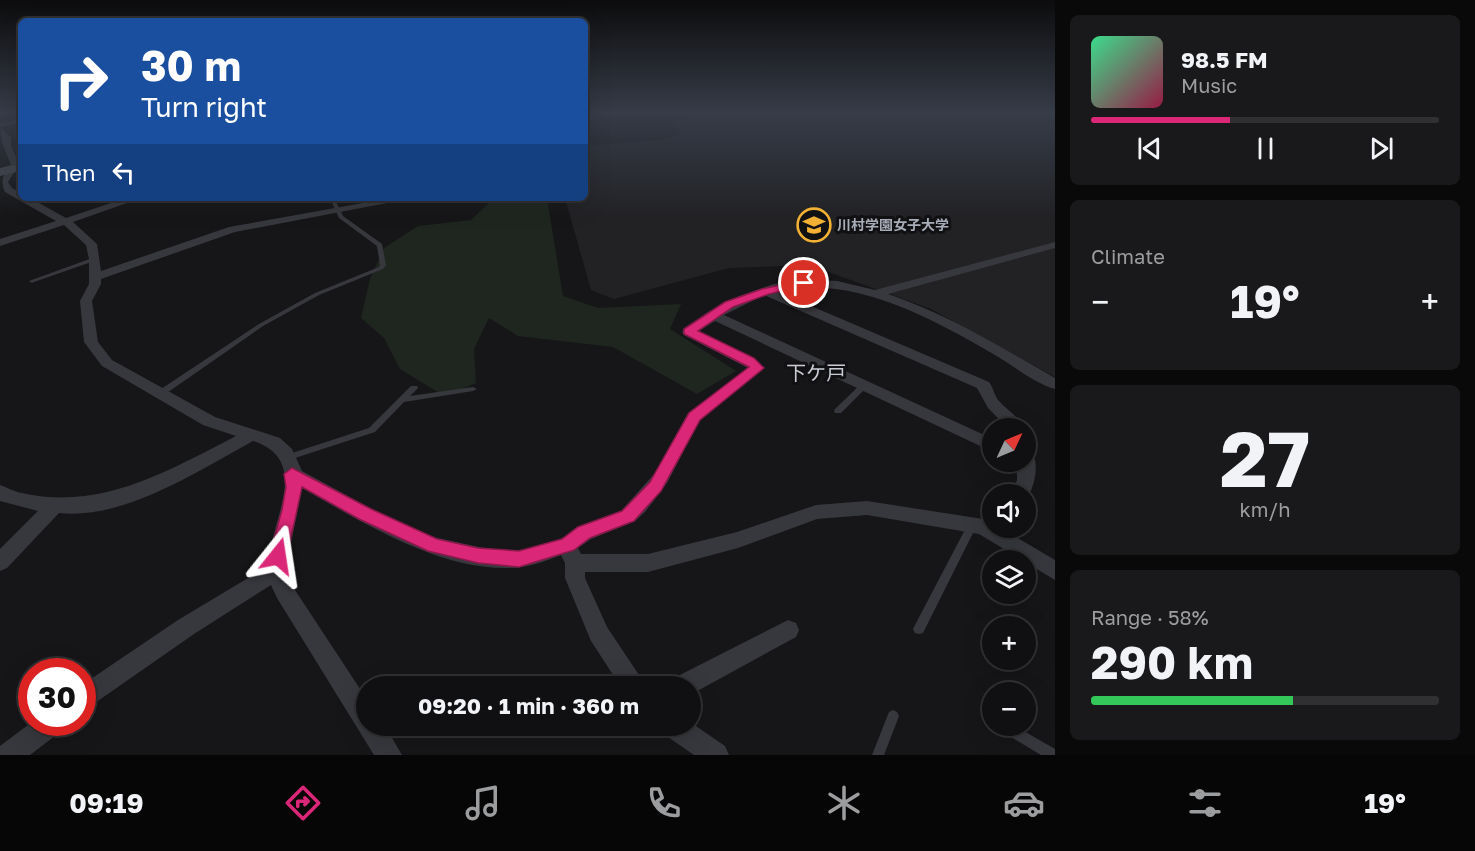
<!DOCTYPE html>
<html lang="en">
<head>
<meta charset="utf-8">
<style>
  :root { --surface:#101012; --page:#19191b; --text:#f1f3f6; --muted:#9c9d9f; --line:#303032; --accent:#db2777 }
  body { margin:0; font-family:"Golos Text","Noto Sans JP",sans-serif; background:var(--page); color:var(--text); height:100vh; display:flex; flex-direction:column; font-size:22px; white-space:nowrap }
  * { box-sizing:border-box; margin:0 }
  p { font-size:20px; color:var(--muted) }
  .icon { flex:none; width:33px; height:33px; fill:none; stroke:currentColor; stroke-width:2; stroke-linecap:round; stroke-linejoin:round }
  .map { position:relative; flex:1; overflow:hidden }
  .drawer { display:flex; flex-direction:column; gap:15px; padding:15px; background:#09090a; width:420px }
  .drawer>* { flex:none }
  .top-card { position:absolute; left:18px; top:18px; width:570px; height:183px; border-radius:9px; box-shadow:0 6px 24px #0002,0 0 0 2px var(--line); background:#1a4fa0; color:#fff; overflow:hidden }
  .needle { width:39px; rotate:46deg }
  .controls { position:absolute; left:982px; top:418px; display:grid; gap:12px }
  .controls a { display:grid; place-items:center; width:54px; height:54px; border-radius:50%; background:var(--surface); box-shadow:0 6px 24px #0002,0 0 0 2px var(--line); font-size:30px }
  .speed { position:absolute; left:18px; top:658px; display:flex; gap:12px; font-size:30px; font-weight:700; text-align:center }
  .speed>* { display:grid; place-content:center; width:78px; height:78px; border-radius:50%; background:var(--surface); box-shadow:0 6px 24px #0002,0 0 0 2px var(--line); line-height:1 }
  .speed .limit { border:9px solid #d22; background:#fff; color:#111 }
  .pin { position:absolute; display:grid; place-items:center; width:51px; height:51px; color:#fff; margin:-26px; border:3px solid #fff; border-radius:50%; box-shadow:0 2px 6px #0007 }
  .me { position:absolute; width:66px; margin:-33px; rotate:15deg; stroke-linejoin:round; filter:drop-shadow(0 0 4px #0008) }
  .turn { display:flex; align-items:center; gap:21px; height:126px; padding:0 24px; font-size:27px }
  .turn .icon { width:78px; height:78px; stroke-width:2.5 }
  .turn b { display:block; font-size:42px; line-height:51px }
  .then { display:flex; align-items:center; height:57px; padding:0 24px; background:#0003; gap:12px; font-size:22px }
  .big { font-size:45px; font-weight:700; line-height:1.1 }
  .drawer .tile { flex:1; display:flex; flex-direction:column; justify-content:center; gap:9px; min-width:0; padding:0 21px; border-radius:9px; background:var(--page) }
  .drawer .dial { align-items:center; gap:0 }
  .dial b { font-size:78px; line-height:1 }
  .song { display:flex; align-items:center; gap:18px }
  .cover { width:72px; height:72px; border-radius:9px; background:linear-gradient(135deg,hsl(150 70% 55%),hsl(340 70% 35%)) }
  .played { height:6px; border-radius:3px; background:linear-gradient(90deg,var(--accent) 40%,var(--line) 40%) }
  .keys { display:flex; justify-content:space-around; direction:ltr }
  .heat { display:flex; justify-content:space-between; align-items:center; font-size:33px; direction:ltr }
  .charge { height:9px; border-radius:4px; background:linear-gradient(90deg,#34c759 58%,var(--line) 0) }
  .trip { position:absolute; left:356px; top:676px; width:345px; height:60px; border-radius:30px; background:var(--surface); box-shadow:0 6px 24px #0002,0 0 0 2px var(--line); font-weight:700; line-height:60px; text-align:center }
  .tab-bar { display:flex; height:96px; justify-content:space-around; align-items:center; background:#060607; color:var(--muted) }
  .tab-bar .icon { width:42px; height:42px }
  .tab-bar .current { color:var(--accent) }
  .tab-bar b { font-size:27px; color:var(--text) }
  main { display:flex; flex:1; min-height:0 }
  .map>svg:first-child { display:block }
  .built { fill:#222225 }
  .green { fill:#1e261f }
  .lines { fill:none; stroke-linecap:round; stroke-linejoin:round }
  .stream { stroke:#2c353c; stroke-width:3 }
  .path { stroke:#3d3f44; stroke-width:1.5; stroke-dasharray:1.5 2; stroke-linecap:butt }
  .lane { fill:#37383d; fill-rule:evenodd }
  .street { fill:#37383d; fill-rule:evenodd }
  .secondary { fill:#45474d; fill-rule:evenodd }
  .route { fill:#db2777; stroke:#8e194d; stroke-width:1.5 }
  .labels { text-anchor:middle; stroke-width:6; stroke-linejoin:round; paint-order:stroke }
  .far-poi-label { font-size:14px; font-weight:bold; fill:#a8adb8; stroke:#111113; text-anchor:start }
  .quarter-label { font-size:20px; fill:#c9ccd4; stroke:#111113 }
</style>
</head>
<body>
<main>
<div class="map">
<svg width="1055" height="755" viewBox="0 0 1055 755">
  <rect width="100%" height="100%" fill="#161618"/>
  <path class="built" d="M762 112H1020L1055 122V377L931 309 809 265 729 268 614 299 591 290 565 198H585V146L659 140 682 134 671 121Z"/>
  <path class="green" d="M494 198H547L563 296 598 308 681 304 670 329 736 371 697 394 613 347 518 336 489 318 474 349 476 383 444 396 400 369 384 338 361 318 370 279 384 248 418 226 471 220Z"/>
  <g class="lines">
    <path class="stream" d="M1032 112 1055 119"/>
    <path class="path" d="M702 118 769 112"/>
    <path class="lane" d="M187 198H192L196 200 204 198H212L195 203Z
      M330 198H334L343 216 382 244 386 265 383 269 319 295 263 326 164 395H158L157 393 158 391 259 324 315 293 379 267 380 265 377 246 339 218Z
      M95 257 97 258V260L34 282 32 283 29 281Z
      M861 384H867L868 386 841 413H835L834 411 835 409Z
      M411 386H417L418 388 410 396 473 387 477 389 473 391 404 402 375 432 289 460 286 459 285 457 286 455 369 428Z
      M972 521 975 522 977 525 923 633 919 634 915 633 913 629 915 625 969 522Z
      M893 710 897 712 899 716 884 755H872L889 712Z
      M999 726H1015L1055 749V755H1041L1001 731Z"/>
    <path class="street" d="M21 119V123L0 127V123Z
      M0 128 11 137V145L19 165 8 182 12 188 21 193V198H30L66 218 126 198H141L73 222 97 244 101 271 229 227 391 198V202L387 203 235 232 101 279V284L92 301 98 342 112 360 215 417 280 438 292 449 302 471 379 513 433 537 488 549 518 550 537 547 561 539 577 527 621 511 655 473 688 413 748 368 684 335 682 332 684 329 708 312 739 296 774 284 805 279 837 281 875 290 1055 242V248L888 294C947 314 1001 347 1055 378V389C1034 383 1014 366 995 355 931 318 853 274 776 291L989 382C993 387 994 394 998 400 1007 410 1019 417 1026 429H1009L988 408 977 388 764 295 724 315 993 439V452L715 321 699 331 754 358 764 368 700 420 667 483 645 512 635 521 591 539 578 548 581 554H648L737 532 816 505 867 501 983 519 993 516V528H1001L1055 560V580L979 534 867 515 817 519 738 548 648 572H585V578L607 627 647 687H621L591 641 565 578V563L561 555C548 560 535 565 522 567 447 576 364 523 302 488L288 559 290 579 293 587 366 698V726H385L402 755H374L277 598 271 585 194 634 82 712V685L178 620 268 566C269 522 314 461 253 441 198 471 124 520 59 513L7 568 0 571V549L38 511 0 501V485C7 487 14 492 22 493 101 511 168 471 236 436L203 425 102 366 84 342 80 301 89 284V259L86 245 64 225 0 246V239L56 221 5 192C0 180 3 175 11 165L3 145Z
      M1026 450 1032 452C1040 466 1034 488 1026 500V495H1011L1017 480V462H1026Z
      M788 620 796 623 799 630 796 637 690 695V687H668L672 679Z
      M32 722 63 723 60 732 30 755H0V746Z
      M690 722 725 746 729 755H694L665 735 662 726H690Z"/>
    <path class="secondary" d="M1043 112H1055V117Z
      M12 165 16 166V172L0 176V168Z"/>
  </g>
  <linearGradient id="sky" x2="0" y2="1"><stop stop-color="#0c0c0d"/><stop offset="0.52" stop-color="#363c48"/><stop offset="1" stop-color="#363c48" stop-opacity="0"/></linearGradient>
  <rect width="1055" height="217" fill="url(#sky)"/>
  <path class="route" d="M804 280 808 281V285L769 294 733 307 698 331 754 358 764 368 700 420 661 491 634 521 590 538 574 550 519 567 478 563 428 551 359 519 302 487 287 556 284 562 278 564 271 562 269 556 282 510 286 487 284 474 292 468 371 509 437 539 478 548 519 551 562 539 578 527 622 511 650 482 689 413 749 367 684 334V329L725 302 762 289Z"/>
  <defs>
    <symbol id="university-ring" viewBox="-11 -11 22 22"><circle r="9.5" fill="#111113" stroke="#f2b134" stroke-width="1.5"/><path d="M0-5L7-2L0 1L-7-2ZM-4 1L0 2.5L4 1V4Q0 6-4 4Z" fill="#f2b134"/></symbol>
  </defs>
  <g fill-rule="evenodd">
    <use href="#university-ring" x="795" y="206" width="38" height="38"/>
  </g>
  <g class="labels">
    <g class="far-poi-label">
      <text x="837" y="230">川村学園女子大学</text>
    </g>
    <g class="quarter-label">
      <text x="816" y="380">下ケ戸</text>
    </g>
  </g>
</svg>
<div class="controls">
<a><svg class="needle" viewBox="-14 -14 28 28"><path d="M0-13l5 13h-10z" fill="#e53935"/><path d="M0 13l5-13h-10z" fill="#9c9d9f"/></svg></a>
<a><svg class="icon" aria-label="sound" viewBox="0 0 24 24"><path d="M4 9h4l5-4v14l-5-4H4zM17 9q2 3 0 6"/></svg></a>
<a><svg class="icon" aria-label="layers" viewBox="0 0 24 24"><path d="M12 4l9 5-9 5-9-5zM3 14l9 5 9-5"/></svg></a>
<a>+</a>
<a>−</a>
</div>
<div class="speed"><div class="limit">30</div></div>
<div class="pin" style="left:804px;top:283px;background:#d93025"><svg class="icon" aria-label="arrive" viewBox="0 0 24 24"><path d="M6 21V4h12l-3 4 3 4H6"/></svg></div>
<svg class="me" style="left:278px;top:556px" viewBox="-20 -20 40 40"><path d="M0-17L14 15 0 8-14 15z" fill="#db2777" stroke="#fff" stroke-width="4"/></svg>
<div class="trip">09:20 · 1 min · 360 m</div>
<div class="top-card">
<div class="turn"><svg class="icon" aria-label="right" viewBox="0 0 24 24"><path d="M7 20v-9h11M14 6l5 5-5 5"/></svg><div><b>30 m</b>Turn right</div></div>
<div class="then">Then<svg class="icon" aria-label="left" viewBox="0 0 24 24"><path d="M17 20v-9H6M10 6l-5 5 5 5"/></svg></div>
</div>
</div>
<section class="drawer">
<div class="tile">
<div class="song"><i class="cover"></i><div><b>98.5 FM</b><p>Music</p></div></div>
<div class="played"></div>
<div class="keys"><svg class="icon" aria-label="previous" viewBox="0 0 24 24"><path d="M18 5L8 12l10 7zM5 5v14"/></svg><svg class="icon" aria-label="pause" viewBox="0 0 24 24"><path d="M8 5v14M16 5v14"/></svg><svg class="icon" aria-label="next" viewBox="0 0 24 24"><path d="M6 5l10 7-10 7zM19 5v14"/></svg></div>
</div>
<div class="tile"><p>Climate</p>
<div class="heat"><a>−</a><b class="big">19°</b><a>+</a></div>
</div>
<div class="tile dial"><b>27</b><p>km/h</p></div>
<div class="tile"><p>Range · 58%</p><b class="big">290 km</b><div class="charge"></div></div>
</section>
</main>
<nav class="tab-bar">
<b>09:19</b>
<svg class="icon current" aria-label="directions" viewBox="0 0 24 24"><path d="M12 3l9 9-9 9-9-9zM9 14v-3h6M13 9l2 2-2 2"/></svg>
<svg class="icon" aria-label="music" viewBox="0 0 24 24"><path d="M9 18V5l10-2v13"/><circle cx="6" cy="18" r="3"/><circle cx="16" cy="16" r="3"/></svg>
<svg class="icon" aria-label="phone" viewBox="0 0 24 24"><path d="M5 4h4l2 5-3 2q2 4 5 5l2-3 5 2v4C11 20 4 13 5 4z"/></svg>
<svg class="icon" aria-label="climate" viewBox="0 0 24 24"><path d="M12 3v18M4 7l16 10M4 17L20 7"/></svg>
<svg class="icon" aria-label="car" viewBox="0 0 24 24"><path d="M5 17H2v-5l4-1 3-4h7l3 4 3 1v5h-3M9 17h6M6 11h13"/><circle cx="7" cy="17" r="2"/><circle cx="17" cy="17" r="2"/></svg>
<svg class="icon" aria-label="filters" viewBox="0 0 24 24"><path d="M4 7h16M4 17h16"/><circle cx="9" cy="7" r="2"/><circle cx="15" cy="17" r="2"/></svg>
<b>19°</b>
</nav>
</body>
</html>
